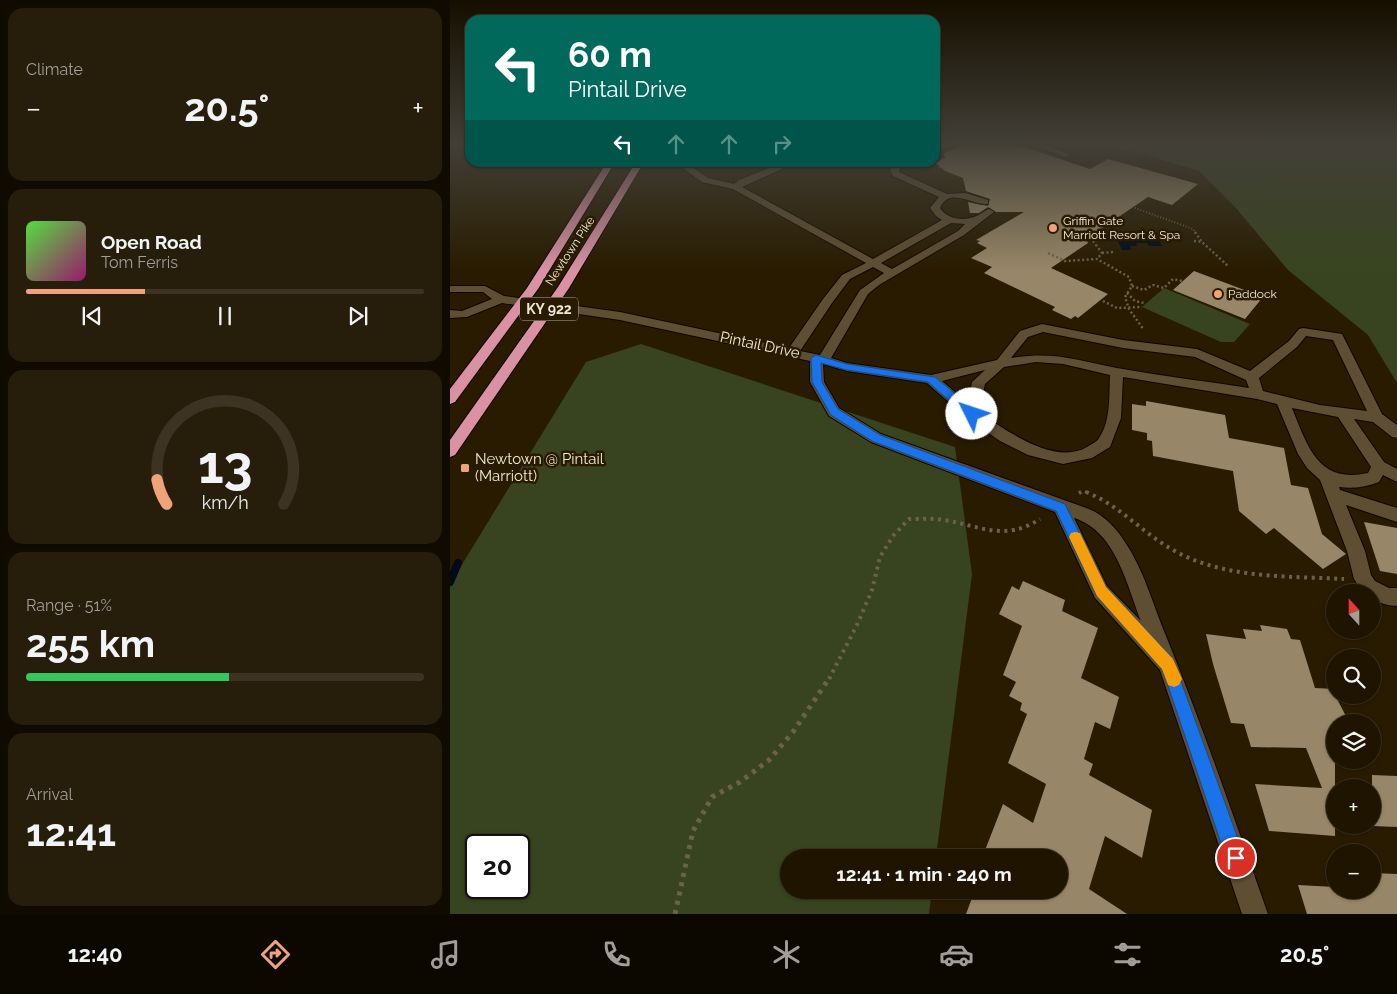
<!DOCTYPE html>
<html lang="en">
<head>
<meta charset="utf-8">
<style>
  :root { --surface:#1e1400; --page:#261d0a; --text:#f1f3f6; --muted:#a19e99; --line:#3c3322; --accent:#f0a278 }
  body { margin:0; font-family:Raleway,sans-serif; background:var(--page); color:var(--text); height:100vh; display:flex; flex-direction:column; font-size:19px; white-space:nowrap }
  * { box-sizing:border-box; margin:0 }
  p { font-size:16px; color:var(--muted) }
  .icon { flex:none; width:28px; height:28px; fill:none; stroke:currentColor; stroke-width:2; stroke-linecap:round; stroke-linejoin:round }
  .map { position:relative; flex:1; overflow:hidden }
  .details { display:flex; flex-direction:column; gap:8px; padding:8px; background:#100b00; width:450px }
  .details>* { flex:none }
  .banner { position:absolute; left:15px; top:15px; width:475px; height:152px; border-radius:15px; box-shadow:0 1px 4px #0004,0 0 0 1px var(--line); background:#00695c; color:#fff; overflow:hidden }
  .needle { width:32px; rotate:339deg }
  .fabs { position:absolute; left:876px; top:584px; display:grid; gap:10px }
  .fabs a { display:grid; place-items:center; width:55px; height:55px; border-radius:50%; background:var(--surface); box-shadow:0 1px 4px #0004,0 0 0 1px var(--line); font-size:25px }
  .speed { position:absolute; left:15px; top:834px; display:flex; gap:10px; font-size:25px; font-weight:700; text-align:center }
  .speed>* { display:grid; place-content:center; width:65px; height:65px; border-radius:50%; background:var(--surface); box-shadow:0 1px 4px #0004,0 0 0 1px var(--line); line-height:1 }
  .speed .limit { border:2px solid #111; border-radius:8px; background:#fff; color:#111 }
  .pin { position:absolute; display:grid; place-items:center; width:42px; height:42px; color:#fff; margin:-21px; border:2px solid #fff; border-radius:50%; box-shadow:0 1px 5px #0007 }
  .me { position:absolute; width:55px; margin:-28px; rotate:311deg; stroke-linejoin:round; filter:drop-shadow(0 0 4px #0008) }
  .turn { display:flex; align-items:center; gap:18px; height:105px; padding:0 20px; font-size:22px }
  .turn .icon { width:65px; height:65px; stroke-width:2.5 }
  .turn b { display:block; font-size:35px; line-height:42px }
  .lanes { display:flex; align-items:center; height:48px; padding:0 20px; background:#0003; justify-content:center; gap:25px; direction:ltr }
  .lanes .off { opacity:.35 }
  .big { font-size:38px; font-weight:700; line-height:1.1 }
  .details .tile { flex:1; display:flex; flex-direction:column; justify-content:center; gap:8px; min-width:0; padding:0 18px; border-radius:15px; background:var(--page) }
  .details .dial { align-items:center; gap:0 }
  .dial svg { height:130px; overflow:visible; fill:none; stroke:var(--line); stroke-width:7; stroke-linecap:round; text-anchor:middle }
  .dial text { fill:var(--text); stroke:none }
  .song { display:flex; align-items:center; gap:15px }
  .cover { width:60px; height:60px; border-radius:8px; background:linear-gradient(135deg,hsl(110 70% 55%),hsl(320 70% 35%)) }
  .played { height:5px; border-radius:2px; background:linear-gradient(90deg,var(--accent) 30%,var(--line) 30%) }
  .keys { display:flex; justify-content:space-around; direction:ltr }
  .heat { display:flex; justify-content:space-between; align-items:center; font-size:28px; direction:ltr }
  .charge { height:8px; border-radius:4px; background:linear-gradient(90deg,#34c759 51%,var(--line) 0) }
  .trip { position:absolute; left:330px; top:849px; width:288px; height:50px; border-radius:25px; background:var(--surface); box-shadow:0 1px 4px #0004,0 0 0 1px var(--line); font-weight:700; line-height:50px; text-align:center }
  .tab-bar { display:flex; height:80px; justify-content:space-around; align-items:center; background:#0c0800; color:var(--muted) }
  .tab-bar .icon { width:35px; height:35px }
  .tab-bar .active { color:var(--accent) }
  .tab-bar b { font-size:22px; color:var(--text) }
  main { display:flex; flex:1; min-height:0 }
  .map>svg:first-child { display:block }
  .green { fill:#38441f; fill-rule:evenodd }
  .water { fill:#000a18 }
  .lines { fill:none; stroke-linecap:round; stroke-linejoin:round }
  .stream { stroke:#000a18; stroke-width:8 }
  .building { fill:#978768 }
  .minor-casing { stroke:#100500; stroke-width:2 }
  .highway-casing { stroke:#100500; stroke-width:2 }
  .path-far4 { stroke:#6c614a; stroke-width:2; stroke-dasharray:1 2; stroke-linecap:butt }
  .path-far3 { stroke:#6c614a; stroke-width:2.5; stroke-dasharray:2 2.5; stroke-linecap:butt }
  .path-far2 { stroke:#6c614a; stroke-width:3; stroke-dasharray:2.5 4; stroke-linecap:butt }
  .path-far1 { stroke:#6c614a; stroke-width:4; stroke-dasharray:3 4.5; stroke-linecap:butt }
  .path { stroke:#6c614a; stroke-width:5; stroke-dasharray:4 5.5; stroke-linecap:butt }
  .minor { fill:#5e4f32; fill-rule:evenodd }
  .highway { fill:#da91a4; fill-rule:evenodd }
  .route { fill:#1a73e8; stroke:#114b97 }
  .slow { fill:#f59e0b }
  .poi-dot { fill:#f0a278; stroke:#281b00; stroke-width:2 }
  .labels { text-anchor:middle; stroke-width:5; stroke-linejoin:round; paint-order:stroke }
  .far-poi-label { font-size:12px; fill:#f0e8d7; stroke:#281b00; text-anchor:start }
  .far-street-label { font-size:12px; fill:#f0e8d7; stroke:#281b00 }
  .shield { fill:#281b00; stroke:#b4aa96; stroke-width:1 }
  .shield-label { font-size:14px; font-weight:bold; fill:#f0e8d7 }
  .street-label { font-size:15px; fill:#f0e8d7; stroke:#281b00 }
  .poi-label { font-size:15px; fill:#f0e8d7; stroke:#281b00; text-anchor:start }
</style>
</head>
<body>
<main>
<section class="details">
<div class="tile"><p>Climate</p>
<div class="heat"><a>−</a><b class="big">20.5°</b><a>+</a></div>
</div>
<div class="tile">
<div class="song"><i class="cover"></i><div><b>Open Road</b><p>Tom Ferris</p></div></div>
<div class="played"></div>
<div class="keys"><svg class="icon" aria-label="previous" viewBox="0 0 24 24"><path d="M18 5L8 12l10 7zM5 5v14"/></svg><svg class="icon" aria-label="pause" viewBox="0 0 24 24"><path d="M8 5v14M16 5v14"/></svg><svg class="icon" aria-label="next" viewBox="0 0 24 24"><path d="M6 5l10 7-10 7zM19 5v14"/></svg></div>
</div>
<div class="tile dial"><svg viewBox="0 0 100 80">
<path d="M14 69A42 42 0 1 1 86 69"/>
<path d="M14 69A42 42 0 0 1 8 54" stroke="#f0a278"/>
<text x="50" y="56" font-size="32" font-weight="700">13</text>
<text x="50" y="72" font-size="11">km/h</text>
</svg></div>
<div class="tile"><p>Range · 51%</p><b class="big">255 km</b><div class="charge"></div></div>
<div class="tile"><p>Arrival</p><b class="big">12:41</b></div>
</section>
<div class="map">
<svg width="947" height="914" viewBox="0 0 947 914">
  <rect width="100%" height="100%" fill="#281b00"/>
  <path class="green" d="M633 143H947V383L918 335 838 270 786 208 749 171 683 151Z
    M714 288 800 324 784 342H771L692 307Z
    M191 344 505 447 522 574 486 857 339 858V890H482L479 914H0V584L136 362ZM26 845H69V888H26Z"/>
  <path class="water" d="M706 235 712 246H699L697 243H686L687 246H680L681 250H672L668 241 675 236Z"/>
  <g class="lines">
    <path class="stream" d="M0 582 8 563"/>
  </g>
  <path class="building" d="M516 144H565L640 169 658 159 748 184 722 205 698 197 636 239 638 243 601 268 658 294 628 318 625 316 621 319 602 310 605 307 534 273 542 267 521 258 537 248 527 243 530 241 526 240 574 212H546L538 207 529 213H520L518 202 538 206 540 199 516 191 513 178 493 170 494 169 488 167 490 166 485 163 496 157 493 154Z
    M744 271 813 297 795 319 723 290Z
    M696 401 775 415 779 438 834 448 841 485 858 488 872 534 896 554 873 569 824 528 816 534 789 511 783 471 703 456 702 441 697 440V433L682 430V404L696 406Z
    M914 522 947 528V574L930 571Z
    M573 581 615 600 612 611 648 628 631 678 669 697 660 729 645 722 634 759 643 764 639 775 702 810 692 858 655 836 639 889 677 914H516L525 890H609V858H532L553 804 583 823 596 784 558 763 577 714 570 710 572 703 559 696 566 682 553 675 572 626 549 614 562 586 569 590Z
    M810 625 837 629 841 639 850 640 865 688 884 689 885 695 899 722H885V836L819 831 805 784 872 788 856 748 801 747 794 724 781 723 763 664 756 634 796 639 793 629 812 631Z
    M922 775 947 776V827L922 826Z
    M922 873 947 874V914H857L848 885 885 887V890H922Z"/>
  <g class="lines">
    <defs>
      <path id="minor" d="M489 143H499L485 150V145Z
        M577 143H589L622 155 615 157Z
        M232 162H240L241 166 258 178 284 184 289 180 334 162H347L292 187 423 259 492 220 486 216 480 208 489 197 443 176 440 171 444 162H455L450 166 449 172 497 194 515 193 538 200V204C523 206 499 186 490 208 497 219 512 221 524 217 530 215 534 211 539 209L544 212 514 235 429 285 418 294 381 358 397 363 481 375 547 360 570 331 592 324 673 340 747 349 800 371 839 341 849 329 853 328 892 334 932 414 947 425V438L942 437 923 422 904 419 934 462 947 469V482L933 475 929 482C916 487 903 489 889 487L890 490 947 508V522L896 505 915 551 921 575 925 581 939 588H947V606C937 606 931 603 922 599V592H912L904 579 897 551 870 480 857 468 848 454 827 404 807 399 673 377 671 418 660 447 642 458 613 464 578 455 550 441 517 418 477 383 397 371 373 364 374 382 389 408 431 434 639 509C654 515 666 528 675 542 694 570 703 605 716 636 753 727 785 821 818 914H792L710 670 645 598 605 512 421 442 379 416 360 382V361L170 320 52 303 17 317 0 318V310L12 311 42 299 33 292H0V286H35L54 296 170 312 339 348 373 299 392 275 416 263 283 189 252 182 234 169ZM501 223 515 224 508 231 442 269 431 263ZM423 267 434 273 410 290 370 355 350 351 382 303 400 279ZM593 332 673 348 745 357 796 380 799 388C755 381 711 376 667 368 626 360 604 351 561 358L578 337ZM856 336 883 340 917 411 870 405 813 391 809 378 847 347ZM586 362 613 364 660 375C659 395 661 421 649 438 647 442 641 444 637 447 605 466 555 430 529 412L535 384 554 367ZM535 370 522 382 518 403 492 381ZM842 408 888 417 921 467 918 473C868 484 858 447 842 408ZM624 518C666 531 677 586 691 621L657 586Z"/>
      <path id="highway" d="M157 162H165L88 289 5 402 0 404V389L77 288Z
        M186 162H194L119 288 5 455 0 457V440L108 287Z"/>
    </defs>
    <use href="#minor" class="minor-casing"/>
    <use href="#highway" class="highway-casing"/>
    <path class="path-far4" d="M682 207 743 229 746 234"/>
    <path class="path-far3" d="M745 232 752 242
      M643 241 652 253 647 259
      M744 241 752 242 778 266
      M598 253 615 261 647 259 679 277 682 286 675 297 679 309 694 330
      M652 253 664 252
      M682 286 694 290 703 285 714 288 723 279 732 281
      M677 293 685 301 694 303
      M653 301 667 308 692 307"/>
    <path class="path-far2" d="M629 493 633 491 639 493"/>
    <path class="path-far1" d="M636 492C667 504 690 530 718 547 769 579 836 576 894 579
      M629 493 631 492
      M379 679 407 625 422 590 430 557 443 536 459 519C471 519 482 518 494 520 531 526 554 542 590 519"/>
    <path class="path" d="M225 914 243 831 262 797 290 782 319 760 343 732 380 677"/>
    <use href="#minor" class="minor"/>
    <use href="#highway" class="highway"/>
  </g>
  <linearGradient id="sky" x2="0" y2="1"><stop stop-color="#160f00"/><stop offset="0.53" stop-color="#423f37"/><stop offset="1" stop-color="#423f37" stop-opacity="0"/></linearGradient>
  <rect width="947" height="271" fill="url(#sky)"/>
  <path class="route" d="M366 355 397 364 485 377 526 411 527 414 526 417H518L478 382 397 370 371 363 372 382 388 409 430 435 615 504 656 587 723 659 795 858 792 865 786 867 779 865 776 858 712 668 647 596 606 511 422 441 381 415 362 382 361 358Z"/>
  <path class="slow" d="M625 532 630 533 656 587 723 659 732 679 729 685 724 687 718 685 712 669 647 596 619 537 621 533Z"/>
  <g class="poi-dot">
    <circle cx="603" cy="228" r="5"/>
    <circle cx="768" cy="294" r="5"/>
    <rect x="10" y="463" width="10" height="10" rx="2.5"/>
  </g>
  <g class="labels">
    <g class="far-poi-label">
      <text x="613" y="225">Griffin Gate<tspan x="613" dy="14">Marriott Resort &amp; Spa</tspan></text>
      <text x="778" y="298">Paddock</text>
    </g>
    <g class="far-street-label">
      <text transform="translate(120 251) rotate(-57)" y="4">Newtown Pike</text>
    </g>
    <rect class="shield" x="70" y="297.5" width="58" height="23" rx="4"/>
    <g class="shield-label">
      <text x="99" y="314">KY 922</text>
    </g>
    <g class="street-label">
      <text transform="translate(310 345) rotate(12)" y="5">Pintail Drive</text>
    </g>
    <g class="poi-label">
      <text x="25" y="464">Newtown @ Pintail<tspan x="25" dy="17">(Marriott)</tspan></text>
    </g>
  </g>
</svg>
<div class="fabs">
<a><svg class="needle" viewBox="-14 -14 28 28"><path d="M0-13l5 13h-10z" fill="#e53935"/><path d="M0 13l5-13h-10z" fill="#a19e99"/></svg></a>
<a><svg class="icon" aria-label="search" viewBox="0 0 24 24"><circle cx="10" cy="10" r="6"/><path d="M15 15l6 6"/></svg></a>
<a><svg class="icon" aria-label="layers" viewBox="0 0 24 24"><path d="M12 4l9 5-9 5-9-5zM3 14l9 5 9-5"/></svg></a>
<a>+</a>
<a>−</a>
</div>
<div class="speed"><div class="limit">20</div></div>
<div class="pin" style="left:786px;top:858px;background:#d93025"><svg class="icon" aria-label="arrive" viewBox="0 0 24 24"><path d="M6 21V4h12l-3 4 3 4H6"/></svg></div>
<svg class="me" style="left:522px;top:414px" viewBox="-20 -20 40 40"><circle r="19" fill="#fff"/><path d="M0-13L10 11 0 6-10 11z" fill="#1a73e8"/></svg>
<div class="trip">12:41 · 1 min · 240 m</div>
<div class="banner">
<div class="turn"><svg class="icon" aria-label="left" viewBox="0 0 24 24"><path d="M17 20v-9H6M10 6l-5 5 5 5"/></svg><div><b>60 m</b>Pintail Drive</div></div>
<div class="lanes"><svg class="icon" aria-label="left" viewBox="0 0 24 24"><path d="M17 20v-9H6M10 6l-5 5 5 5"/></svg><svg class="icon off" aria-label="ahead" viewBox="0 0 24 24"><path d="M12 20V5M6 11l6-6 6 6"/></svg><svg class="icon off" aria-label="ahead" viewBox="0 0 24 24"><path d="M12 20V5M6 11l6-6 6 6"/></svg><svg class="icon off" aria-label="right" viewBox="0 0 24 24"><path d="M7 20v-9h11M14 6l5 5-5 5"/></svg></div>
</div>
</div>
</main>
<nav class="tab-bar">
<b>12:40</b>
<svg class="icon active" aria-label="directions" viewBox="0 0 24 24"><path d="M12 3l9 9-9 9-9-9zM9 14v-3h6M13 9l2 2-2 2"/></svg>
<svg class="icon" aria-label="music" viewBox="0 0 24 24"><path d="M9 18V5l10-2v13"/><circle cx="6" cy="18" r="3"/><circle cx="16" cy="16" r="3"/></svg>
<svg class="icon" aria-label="phone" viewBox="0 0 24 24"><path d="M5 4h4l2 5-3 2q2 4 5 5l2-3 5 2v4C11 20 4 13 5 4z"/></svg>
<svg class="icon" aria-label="climate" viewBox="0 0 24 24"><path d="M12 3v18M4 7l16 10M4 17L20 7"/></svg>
<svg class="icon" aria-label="car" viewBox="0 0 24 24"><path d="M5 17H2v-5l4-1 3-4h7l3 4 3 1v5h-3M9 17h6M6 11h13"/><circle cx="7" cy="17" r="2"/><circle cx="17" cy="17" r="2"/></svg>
<svg class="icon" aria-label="filters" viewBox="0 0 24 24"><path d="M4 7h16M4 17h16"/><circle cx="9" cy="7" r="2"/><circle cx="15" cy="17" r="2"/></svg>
<b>20.5°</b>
</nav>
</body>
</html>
